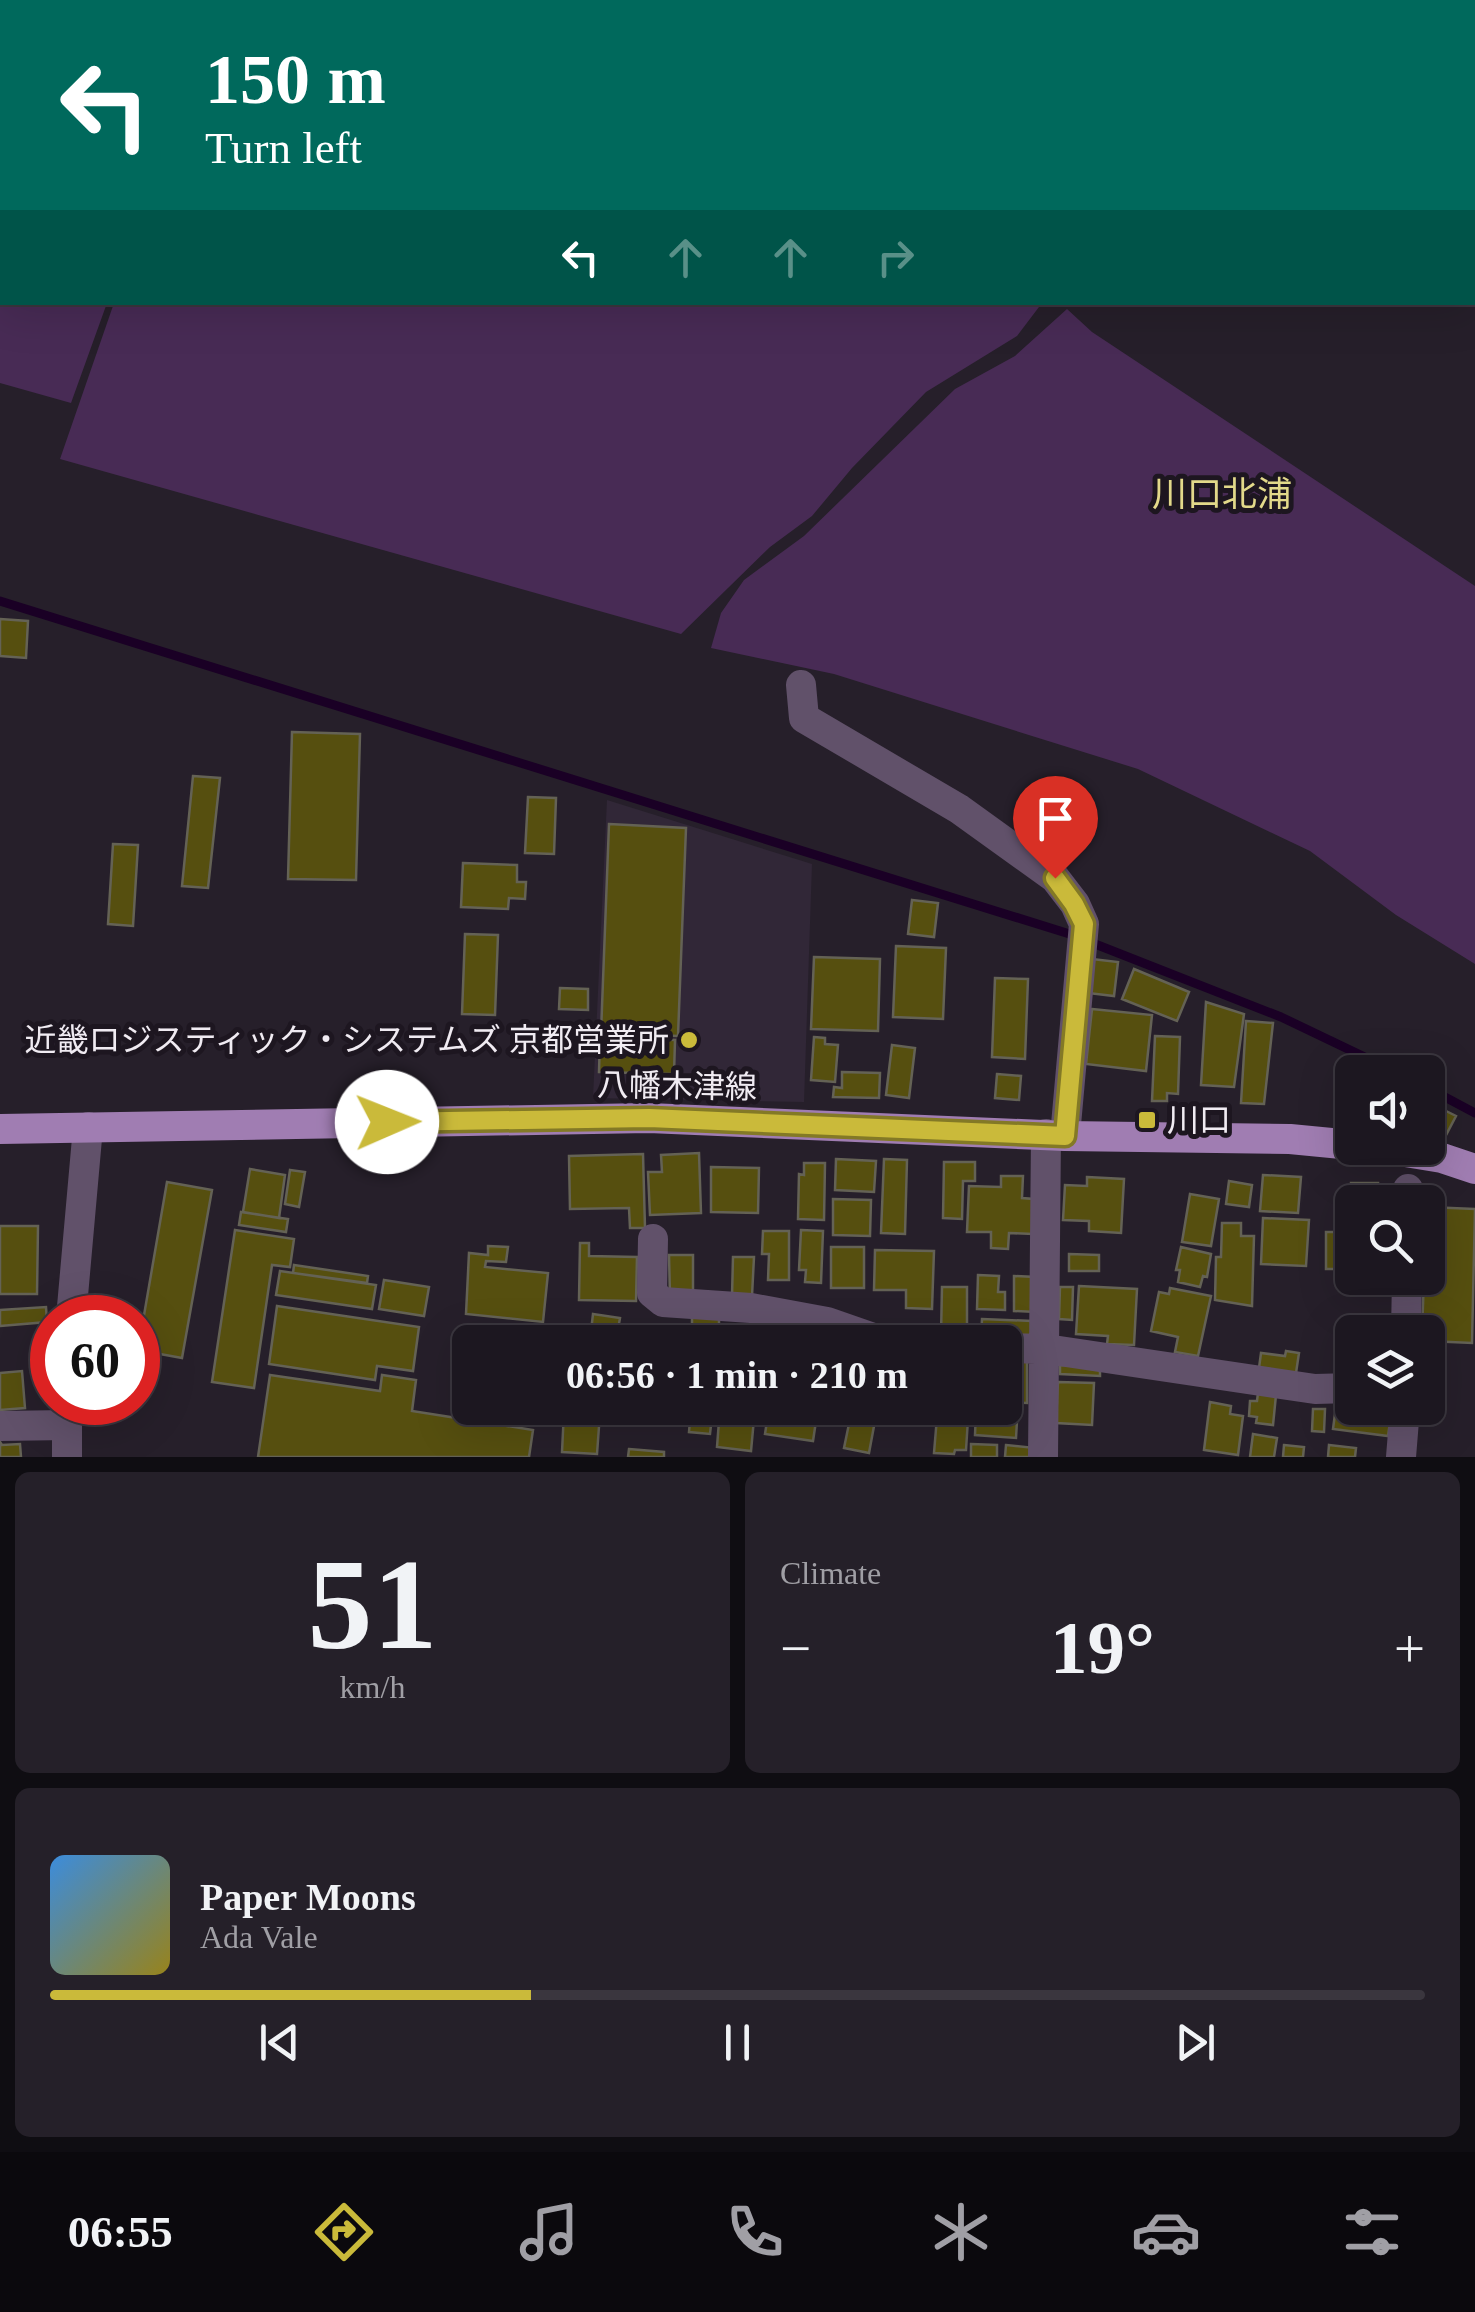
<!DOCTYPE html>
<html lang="en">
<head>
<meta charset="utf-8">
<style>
  :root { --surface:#1c1720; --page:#252029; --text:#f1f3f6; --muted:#a09fa5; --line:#3a363e; --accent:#caba3a }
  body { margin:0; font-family:"Times New Roman","Noto Sans JP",serif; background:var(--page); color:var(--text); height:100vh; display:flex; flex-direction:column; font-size:38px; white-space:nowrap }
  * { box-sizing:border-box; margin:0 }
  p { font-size:32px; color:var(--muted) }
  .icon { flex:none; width:55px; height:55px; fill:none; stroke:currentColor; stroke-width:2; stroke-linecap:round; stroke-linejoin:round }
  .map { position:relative; height:1457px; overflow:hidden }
  .details { display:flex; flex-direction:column; gap:15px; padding:15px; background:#0f0d12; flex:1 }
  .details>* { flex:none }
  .guide { position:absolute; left:0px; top:0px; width:1475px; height:305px; box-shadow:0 10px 40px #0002,0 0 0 2px var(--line); background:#00695c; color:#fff; overflow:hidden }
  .fabs { position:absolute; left:1335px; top:1055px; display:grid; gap:20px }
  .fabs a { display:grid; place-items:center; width:110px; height:110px; border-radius:15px; background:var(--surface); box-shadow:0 10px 40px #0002,0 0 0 2px var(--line); font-size:50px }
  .speed { position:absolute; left:30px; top:1295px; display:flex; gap:20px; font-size:50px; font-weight:700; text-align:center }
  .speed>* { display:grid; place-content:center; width:130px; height:130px; border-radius:50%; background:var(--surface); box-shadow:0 10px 40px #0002,0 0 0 2px var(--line); line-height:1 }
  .speed .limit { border:15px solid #d22; background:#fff; color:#111 }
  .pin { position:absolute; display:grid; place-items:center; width:85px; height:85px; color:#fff; margin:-102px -42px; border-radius:50% 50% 50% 0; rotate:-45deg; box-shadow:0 0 10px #0007 }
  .pin .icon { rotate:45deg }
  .me { position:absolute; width:110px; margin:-55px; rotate:89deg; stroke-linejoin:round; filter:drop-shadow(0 0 8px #0008) }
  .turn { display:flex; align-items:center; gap:35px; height:210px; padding:0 40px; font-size:45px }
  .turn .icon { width:130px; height:130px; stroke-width:2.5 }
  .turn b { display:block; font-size:70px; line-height:85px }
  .lanes { display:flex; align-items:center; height:95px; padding:0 40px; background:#0003; justify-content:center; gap:50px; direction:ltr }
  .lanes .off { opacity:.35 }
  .big { font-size:75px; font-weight:700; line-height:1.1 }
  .details .widget { flex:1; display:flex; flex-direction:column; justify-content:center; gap:15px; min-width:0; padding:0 35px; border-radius:15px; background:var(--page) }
  .details .dial { align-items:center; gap:0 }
  .dial b { font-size:130px; line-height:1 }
  .song { display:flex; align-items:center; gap:30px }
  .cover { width:120px; height:120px; border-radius:15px; background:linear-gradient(135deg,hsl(210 70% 55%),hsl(50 70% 35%)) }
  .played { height:10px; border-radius:5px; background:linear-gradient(90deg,var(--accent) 35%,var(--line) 35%) }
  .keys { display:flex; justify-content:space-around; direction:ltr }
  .heat { display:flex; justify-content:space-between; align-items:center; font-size:55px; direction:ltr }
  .details .tiles { flex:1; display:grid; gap:15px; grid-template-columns:1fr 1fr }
  .widget:last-child { grid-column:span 2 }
  .trip { position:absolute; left:452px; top:1325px; width:570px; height:100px; border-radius:15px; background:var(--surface); box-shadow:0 10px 40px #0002,0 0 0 2px var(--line); font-weight:700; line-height:100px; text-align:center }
  .tabs { display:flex; height:160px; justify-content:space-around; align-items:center; background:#0b090d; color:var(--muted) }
  .tabs .icon { width:70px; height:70px }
  .tabs .on { color:var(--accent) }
  .tabs b { font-size:45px; color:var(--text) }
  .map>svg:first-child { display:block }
  .built { fill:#312737 }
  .green { fill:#482b55 }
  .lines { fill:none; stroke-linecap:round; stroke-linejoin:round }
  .stream { stroke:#1a0025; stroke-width:9 }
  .building { fill:#564f0f; stroke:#646255; stroke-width:2.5 }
  .minor { stroke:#61516a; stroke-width:30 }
  .major { stroke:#a07db2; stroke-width:30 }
  .route-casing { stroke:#837926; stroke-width:25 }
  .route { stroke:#caba3a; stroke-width:18 }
  .poi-dot { fill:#caba3a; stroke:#1d1620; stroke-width:4 }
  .labels { text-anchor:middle; stroke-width:10; stroke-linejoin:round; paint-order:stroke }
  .poi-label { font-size:32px; fill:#f0ebf2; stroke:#1d1620; text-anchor:end }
  .street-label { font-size:32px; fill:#f0ebf2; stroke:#1d1620 }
  .neighbourhood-label { font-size:35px; fill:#e2d98a; stroke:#1d1620 }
</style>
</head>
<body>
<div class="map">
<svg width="1475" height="1457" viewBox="0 0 1475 1457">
  <rect width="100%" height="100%" fill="#261f2a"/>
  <path class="built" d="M607 800 812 864 804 1102 593 1098Z"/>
  <path class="green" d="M0 0 126 2H2V302L107 303 71 403 0 383Z
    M128 0H621L625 2H135Z
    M114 303V302L1042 303 1017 336 926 392 852 468 812 516 770 547 681 634 60 459Z
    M1067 309 1092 332 1475 586V964L1396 915 1310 851 1138 769 834 674 711 648 721 613 744 580 804 536 955 389 1015 356Z"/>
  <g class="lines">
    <path class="stream" d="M0 601 1076 936
      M1090 942 1281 1017 1396 1072
      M1428 1088 1475 1113"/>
  </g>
  <path class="building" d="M0 619 28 621 26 658 0 656Z
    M292 732 360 734 356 880 288 879Z
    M193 776 220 778 208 888 182 886Z
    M528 797 556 798 554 854 525 853Z
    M609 824 686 828 678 1036 601 1033Z
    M113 844 138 845 133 926 108 924Z
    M463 863 517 865V882H526L525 899 509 898 508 909 461 907Z
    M912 900 938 903 934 937 908 934Z
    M465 934 498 935 495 1015 462 1014Z
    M896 946 946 948 943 1019 893 1017Z
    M814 957 880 959 878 1031 811 1029Z
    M1092 959 1118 962 1114 996 1088 993Z
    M1134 969 1189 992 1177 1021 1122 999Z
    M995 978 1028 979 1025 1059 992 1057Z
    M560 988 588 989V1010L559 1009Z
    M1206 1002 1244 1014 1234 1087 1201 1085Z
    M1092 1009 1152 1015 1146 1071 1086 1064Z
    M1246 1021 1273 1023 1264 1104 1241 1103Z
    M1155 1036 1180 1037 1178 1094 1167 1093V1101H1152Z
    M600 1037 675 1040 674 1074 599 1072Z
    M814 1037 825 1038V1044L838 1045 835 1082 811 1080Z
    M892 1045 915 1048 909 1098 886 1095Z
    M842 1072 880 1073 879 1098 833 1097 834 1087 842 1088Z
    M997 1074 1021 1076 1019 1100 995 1098Z
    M1428 1102 1456 1116 1445 1137 1428 1128Z
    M699 1153 701 1213 650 1215 648 1172H662L661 1155Z
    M643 1154 645 1228H630L629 1208 570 1209 569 1156Z
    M836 1159 876 1161 874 1192 835 1190Z
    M884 1159 907 1160 905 1234 881 1233Z
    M944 1162H975V1181H963L962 1219 943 1218Z
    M804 1163H825L824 1220 798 1219 799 1174 804 1175Z
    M711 1167 759 1168 758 1213 711 1212Z
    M250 1169 285 1175 279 1218 243 1212Z
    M290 1170 305 1172 299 1207 285 1204Z
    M1263 1175 1301 1177 1298 1213 1260 1211Z
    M1001 1176H1023L1022 1198 1034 1199 1033 1234 1009 1233 1008 1249 991 1248V1232H967L969 1186 1001 1187Z
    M1087 1177 1124 1179 1121 1233 1089 1231V1221L1063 1220 1065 1185 1087 1186Z
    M1229 1181 1252 1185 1249 1207 1226 1204Z
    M167 1182 212 1190 182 1358 138 1350Z
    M1351 1183H1378L1377 1202H1352L1351 1230Z
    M1190 1194 1219 1199 1211 1246 1182 1242Z
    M833 1199 871 1200 870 1236 833 1235Z
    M1428 1207 1475 1209 1472 1343 1428 1341V1332H1422L1424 1278H1428Z
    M241 1212 288 1219 286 1232 239 1225Z
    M1263 1218 1309 1220 1306 1266 1261 1264Z
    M1222 1223H1241V1236H1254L1252 1306 1215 1300 1216 1257H1221Z
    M0 1226H38L37 1294H0Z
    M235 1230 294 1239 290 1267 272 1265 254 1388 212 1382Z
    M801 1230 823 1231 821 1283 805 1282 806 1270H799Z
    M763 1231H789V1280H768L769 1254H762Z
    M1326 1232H1347V1263H1341V1269H1326Z
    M580 1243H589V1256L637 1257 636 1301 579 1300Z
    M488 1246 508 1247 506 1262 486 1261 485 1267 548 1273 543 1322 466 1314 469 1253 488 1255Z
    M831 1247H864V1288H831Z
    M1181 1247 1211 1254 1207 1277 1203 1276 1200 1287 1178 1282 1180 1270H1176Z
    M875 1250 934 1251 932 1309 906 1308V1290H874Z
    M1069 1254 1099 1255V1271H1069Z
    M669 1255H693V1296H670Z
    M733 1257H754L752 1296H732Z
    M294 1265 368 1276 367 1283 293 1273Z
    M280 1271 376 1285 372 1309 276 1295Z
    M978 1275 999 1276 998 1292H1005V1310L977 1309Z
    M1014 1276 1036 1277V1312L1014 1311Z
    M384 1280 429 1287 424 1316 379 1309Z
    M1079 1286 1137 1289 1134 1345 1107 1344 1108 1336 1076 1334Z
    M942 1287H967V1335H941Z
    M1060 1287H1073L1072 1320 1059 1319Z
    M1170 1288 1211 1296 1198 1356 1175 1352 1178 1337 1151 1331 1159 1292 1169 1294Z
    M277 1306 419 1327 413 1371 377 1366 375 1380 269 1364Z
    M46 1307 47 1322 0 1326V1310Z
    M593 1314 620 1318 617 1335 591 1331Z
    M692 1317H719V1342H692Z
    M982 1319 1032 1321 1031 1340 981 1338Z
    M1351 1319H1380V1323L1386 1324V1332H1352V1371L1336 1374V1355H1344L1345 1323H1351Z
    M631 1330 644 1331V1342H630Z
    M748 1331 797 1334V1342H747Z
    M1286 1351 1299 1353 1296 1373 1259 1368 1261 1353 1285 1356Z
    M1005 1357H1027V1403L1005 1402Z
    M1060 1365 1100 1366V1376L1060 1374Z
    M22 1371 25 1408 0 1410V1373Z
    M270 1375 380 1391 382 1375 416 1380 412 1411 533 1430 529 1457H258Z
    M463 1377 470 1378V1399L461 1398Z
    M1058 1382 1094 1383 1092 1425 1056 1423Z
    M1258 1393 1276 1395 1273 1425 1256 1423 1257 1417 1249 1416 1250 1401H1257Z
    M1337 1399 1352 1401V1408H1392L1388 1436 1333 1429Z
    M1210 1402 1231 1406 1230 1414 1243 1416 1238 1455 1204 1450Z
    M658 1408H685L684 1420 657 1417Z
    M691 1408H713L710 1434 689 1432Z
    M720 1408H755L751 1451 717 1447Z
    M769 1408H818L813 1441 765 1434Z
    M829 1408H884L883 1411 877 1410 869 1453 844 1448 850 1419 828 1415Z
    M1313 1409H1325L1324 1432 1312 1431Z
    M564 1411 600 1413 597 1454 562 1452Z
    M976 1411 1012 1414V1421H1017L1016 1438 975 1435Z
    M937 1417 968 1419 966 1450H955L954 1454 934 1453Z
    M1253 1434 1277 1438 1274 1457H1250Z
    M0 1442 2 1445 20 1444 21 1457H0Z
    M971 1444 997 1445V1457H971Z
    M1006 1445 1035 1448 1034 1457H1005Z
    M1284 1445 1304 1447 1303 1457H1283Z
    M1329 1445 1356 1448 1355 1457H1328Z
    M629 1449 664 1452V1457H628Z"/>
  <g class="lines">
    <path class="minor" d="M801 685 804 718 959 809 1055 878 1075 904 1084 924 1065 1136
      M1408 1202V1189
      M653 1239 652 1293 663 1302 751 1308 827 1322 873 1338 910 1342
      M71 1318 88 1127
      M1406 1332 1407 1278
      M1005 1348 1046 1349 1315 1389 1352 1388
      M0 1426 67 1425
      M67 1457V1402
      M1043 1457 1046 1134
      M1401 1457 1405 1408"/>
    <path class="major" d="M0 1129 649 1118 1065 1136 1290 1139 1352 1145
      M1381 1148 1442 1158 1475 1169"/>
  </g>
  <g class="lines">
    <defs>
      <path id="route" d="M387 1122 649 1118 1065 1136 1084 924 1074 904 1055 878"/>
    </defs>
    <use href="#route" class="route-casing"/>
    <use href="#route" class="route"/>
  </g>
  <g class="poi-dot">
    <circle cx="689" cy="1040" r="10"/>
    <rect x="1137" y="1110" width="20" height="20" rx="5"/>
  </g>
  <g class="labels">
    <g class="poi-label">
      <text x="669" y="1051">近畿ロジスティック・システムズ 京都営業所</text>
      <text x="1167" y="1131" text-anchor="start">川口</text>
    </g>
    <g class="street-label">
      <text transform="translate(677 1086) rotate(1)" y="11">八幡木津線</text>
    </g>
    <g class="neighbourhood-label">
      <text x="1222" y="506">川口北浦</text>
    </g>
  </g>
</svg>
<div class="fabs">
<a><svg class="icon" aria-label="sound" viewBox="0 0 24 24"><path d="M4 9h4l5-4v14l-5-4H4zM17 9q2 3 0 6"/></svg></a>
<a><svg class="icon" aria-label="search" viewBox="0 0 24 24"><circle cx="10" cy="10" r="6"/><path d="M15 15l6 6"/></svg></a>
<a><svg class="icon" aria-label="layers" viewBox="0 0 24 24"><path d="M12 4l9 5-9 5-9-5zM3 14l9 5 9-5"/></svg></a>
</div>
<div class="speed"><div class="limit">60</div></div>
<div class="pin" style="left:1055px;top:878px;background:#d93025"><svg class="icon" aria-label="arrive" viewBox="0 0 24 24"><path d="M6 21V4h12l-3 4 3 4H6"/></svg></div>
<svg class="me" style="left:387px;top:1122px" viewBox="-20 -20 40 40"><circle r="19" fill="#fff"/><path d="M0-13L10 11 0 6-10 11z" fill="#caba3a"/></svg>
<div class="trip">06:56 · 1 min · 210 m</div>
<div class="guide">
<div class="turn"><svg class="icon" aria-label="left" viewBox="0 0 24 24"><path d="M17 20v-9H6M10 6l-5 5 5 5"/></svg><div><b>150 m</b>Turn left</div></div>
<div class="lanes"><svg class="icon" aria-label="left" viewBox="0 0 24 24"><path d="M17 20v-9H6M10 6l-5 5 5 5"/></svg><svg class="icon off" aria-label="ahead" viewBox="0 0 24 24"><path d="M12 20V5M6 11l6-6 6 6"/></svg><svg class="icon off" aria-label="ahead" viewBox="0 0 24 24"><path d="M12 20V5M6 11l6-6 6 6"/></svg><svg class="icon off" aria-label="right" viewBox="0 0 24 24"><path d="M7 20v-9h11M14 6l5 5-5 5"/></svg></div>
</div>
</div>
<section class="details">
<div class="tiles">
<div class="widget dial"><b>51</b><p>km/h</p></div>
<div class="widget"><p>Climate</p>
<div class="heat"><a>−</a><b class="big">19°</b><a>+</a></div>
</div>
<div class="widget">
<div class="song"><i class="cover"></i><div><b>Paper Moons</b><p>Ada Vale</p></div></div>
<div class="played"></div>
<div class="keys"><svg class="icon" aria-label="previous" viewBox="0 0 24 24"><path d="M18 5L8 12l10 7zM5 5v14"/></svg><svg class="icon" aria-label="pause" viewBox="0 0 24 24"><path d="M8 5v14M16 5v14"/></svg><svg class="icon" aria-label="next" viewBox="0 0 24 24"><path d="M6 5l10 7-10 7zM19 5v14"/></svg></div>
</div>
</div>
</section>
<nav class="tabs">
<b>06:55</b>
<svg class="icon on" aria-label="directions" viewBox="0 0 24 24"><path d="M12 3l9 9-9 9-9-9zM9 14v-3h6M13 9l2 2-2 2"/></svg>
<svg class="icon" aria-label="music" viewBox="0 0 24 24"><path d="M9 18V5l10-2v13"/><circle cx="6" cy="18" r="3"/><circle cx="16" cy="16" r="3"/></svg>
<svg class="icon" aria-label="phone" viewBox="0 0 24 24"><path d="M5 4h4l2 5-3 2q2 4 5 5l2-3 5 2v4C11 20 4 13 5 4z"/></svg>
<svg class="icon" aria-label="climate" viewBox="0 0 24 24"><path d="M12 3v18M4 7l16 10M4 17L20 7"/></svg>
<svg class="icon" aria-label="car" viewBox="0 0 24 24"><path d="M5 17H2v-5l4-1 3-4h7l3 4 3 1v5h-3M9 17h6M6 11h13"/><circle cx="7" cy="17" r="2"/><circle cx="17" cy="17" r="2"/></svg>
<svg class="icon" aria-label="filters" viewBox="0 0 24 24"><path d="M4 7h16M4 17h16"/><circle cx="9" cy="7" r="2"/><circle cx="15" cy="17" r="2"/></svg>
</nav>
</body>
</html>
